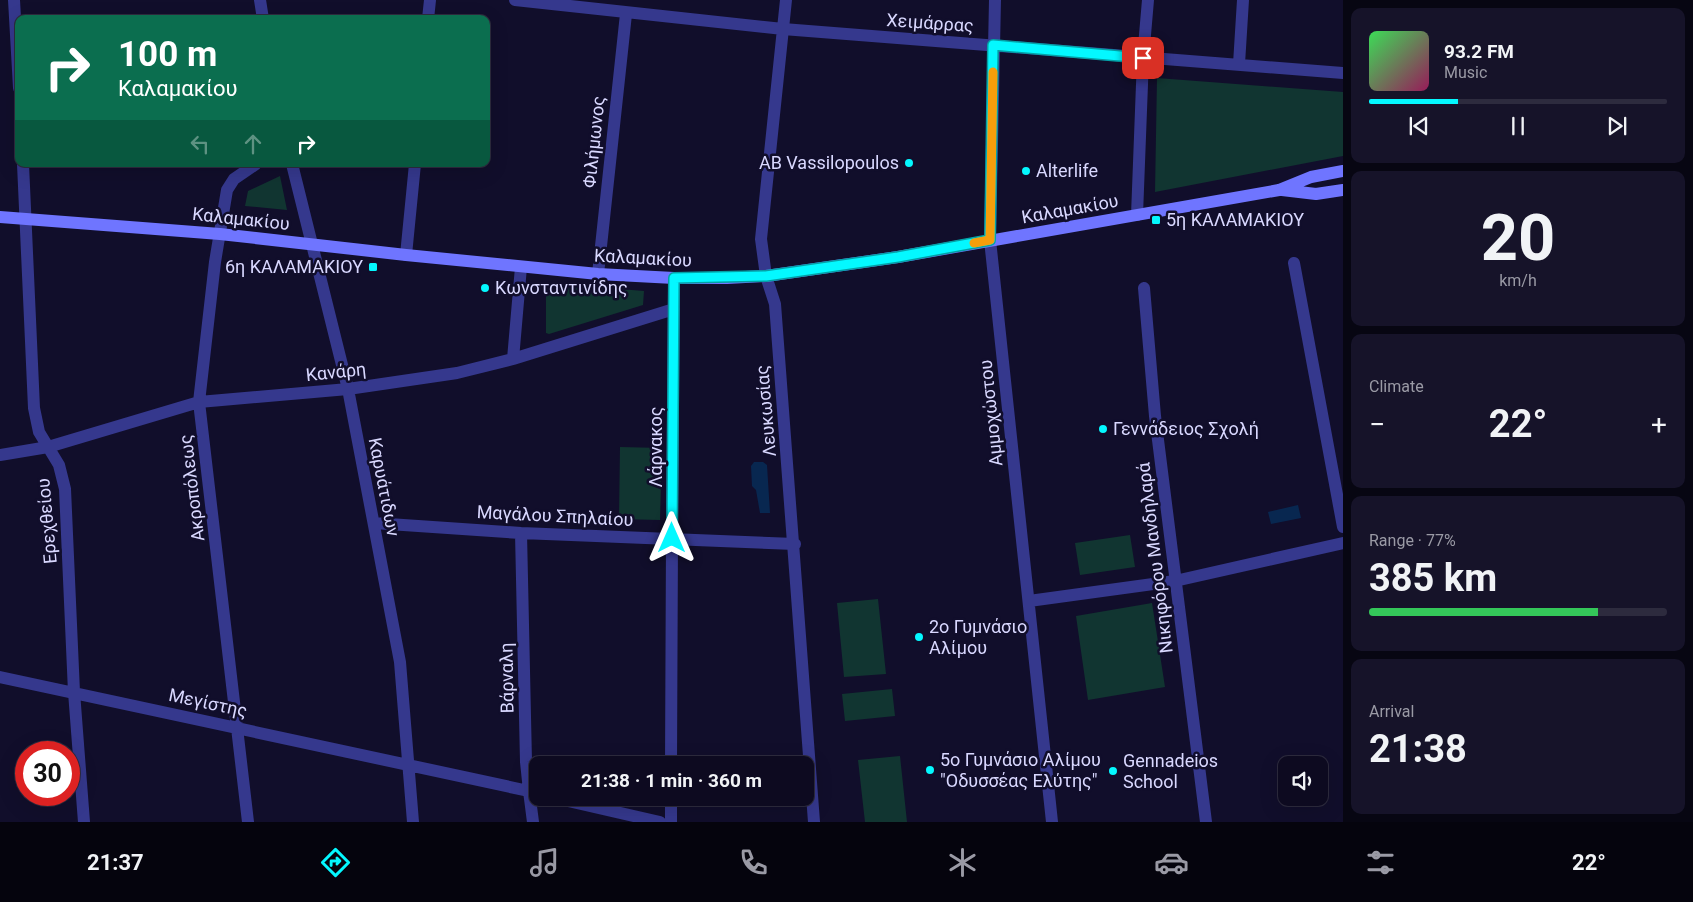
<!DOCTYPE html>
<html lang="en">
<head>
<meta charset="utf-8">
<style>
  :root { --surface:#0d0a20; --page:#161329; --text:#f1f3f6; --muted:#9a9aa5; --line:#2d2b3e; --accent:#04f8ff }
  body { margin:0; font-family:Roboto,sans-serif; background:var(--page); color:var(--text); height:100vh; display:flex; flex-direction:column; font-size:19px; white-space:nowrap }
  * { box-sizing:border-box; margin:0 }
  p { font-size:16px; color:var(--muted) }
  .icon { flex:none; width:28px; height:28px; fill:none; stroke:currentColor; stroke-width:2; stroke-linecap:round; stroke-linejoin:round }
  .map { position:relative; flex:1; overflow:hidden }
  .side { display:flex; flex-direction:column; gap:8px; padding:8px; background:#070612; width:350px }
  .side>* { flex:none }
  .hud { position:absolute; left:15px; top:15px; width:475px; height:152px; border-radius:10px; box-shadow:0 5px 20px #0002,0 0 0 1px var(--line); background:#0b6e4f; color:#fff; overflow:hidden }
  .controls { position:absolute; left:1278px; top:756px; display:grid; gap:10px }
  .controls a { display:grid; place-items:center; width:50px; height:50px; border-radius:10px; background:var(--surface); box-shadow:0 5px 20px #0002,0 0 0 1px var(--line); font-size:25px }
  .speed { position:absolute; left:15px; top:741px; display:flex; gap:10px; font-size:25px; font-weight:700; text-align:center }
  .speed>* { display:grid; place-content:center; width:65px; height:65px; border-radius:50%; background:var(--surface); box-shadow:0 5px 20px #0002,0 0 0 1px var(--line); line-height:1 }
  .speed .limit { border:8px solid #d22; background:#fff; color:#111 }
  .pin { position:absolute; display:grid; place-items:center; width:42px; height:42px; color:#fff; margin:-21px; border-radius:10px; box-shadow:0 2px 8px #0006 }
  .me { position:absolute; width:55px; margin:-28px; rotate:0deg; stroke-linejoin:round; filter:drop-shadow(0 0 4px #0008) }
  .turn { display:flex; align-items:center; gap:18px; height:105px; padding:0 20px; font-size:22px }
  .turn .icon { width:65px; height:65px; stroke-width:2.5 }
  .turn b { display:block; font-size:35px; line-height:42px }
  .lanes { display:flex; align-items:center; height:48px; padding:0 20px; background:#0003; justify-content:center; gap:25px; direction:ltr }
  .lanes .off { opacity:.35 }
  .big { font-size:38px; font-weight:700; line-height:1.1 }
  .side .tile { flex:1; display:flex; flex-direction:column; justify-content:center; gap:8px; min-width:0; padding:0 18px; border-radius:10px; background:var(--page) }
  .side .dial { align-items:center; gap:0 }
  .dial b { font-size:65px; line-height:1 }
  .song { display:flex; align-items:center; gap:15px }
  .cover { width:60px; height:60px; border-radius:8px; background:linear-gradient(135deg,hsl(130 70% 55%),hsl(330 70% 35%)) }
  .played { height:5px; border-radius:2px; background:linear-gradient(90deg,var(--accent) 30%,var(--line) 30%) }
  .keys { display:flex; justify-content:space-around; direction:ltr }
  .heat { display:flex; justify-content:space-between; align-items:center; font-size:28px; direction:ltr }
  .charge { height:8px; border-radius:4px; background:linear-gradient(90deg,#34c759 77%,var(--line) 0) }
  .trip { position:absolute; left:529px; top:756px; width:285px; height:50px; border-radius:10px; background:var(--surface); box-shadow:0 5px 20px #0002,0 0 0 1px var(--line); font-weight:700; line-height:50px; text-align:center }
  .menu { display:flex; height:80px; justify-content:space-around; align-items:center; background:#05040d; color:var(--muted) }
  .menu .icon { width:35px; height:35px }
  .menu .active { color:var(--accent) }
  .menu b { font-size:22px; color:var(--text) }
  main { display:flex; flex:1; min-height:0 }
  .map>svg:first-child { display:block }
  .green { fill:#113531 }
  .water { fill:#082750 }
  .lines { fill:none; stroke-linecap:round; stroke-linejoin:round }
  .pedestrian { stroke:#35388d; stroke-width:12 }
  .minor { stroke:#35388d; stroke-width:12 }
  .secondary { stroke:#6f75ff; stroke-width:12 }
  .route-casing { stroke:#03a1a6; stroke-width:12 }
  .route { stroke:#04f8ff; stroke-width:9 }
  .slow { stroke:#f59e0b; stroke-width:9 }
  .poi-dot { fill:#04f8ff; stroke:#110e2b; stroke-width:2 }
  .labels { text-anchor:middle; stroke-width:5; stroke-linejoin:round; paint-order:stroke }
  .street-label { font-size:18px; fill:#d9d8ff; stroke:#110e2b }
  .poi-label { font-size:18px; fill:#d9d8ff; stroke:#110e2b; text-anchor:start }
</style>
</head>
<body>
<main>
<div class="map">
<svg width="1343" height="822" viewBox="0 0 1343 822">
  <rect width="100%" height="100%" fill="#110e2b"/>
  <path class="green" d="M1157 78 1343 92V156L1155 192Z
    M280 176 287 210 245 206 248 191Z
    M546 283 644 291 643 305 549 334 546 333Z
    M620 447 662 448 660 520 619 519Z
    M1130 535 1135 567 1080 575 1075 543Z
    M878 599 886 674 844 677 837 603Z
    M1152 603 1165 687 1088 700 1076 616Z
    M892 689 895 716 845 721 842 694Z
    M900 756 907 822H865L858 760Z"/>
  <path class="water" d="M754 462H763L767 465 770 513H760L756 490 752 486 751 466Z
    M1298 505 1301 518 1271 524 1268 512Z"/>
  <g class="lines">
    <path class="pedestrian" d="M671 765 672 538
      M529 791 533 822
      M671 822V798"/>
    <path class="minor" d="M14 0 19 88
      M260 0 263 19
      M515 0 783 29 1343 73
      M786 0 761 239 766 276 775 304 814 822
      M995 0 990 240 1052 822
      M428 19 430 0
      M1239 64 1243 0
      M23 164 34 408 39 432 59 465 65 489 74 692 84 822
      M292 164 348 389 400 662 413 822
      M1137 215 1143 58 1148 0
      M406 255 415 164
      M1294 263 1343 527
      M598 274 626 14
      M1144 288 1155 416 1206 822
      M513 359 521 267
      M0 455 48 447 199 402 348 389 457 373 513 359 674 309
      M374 523 521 533 795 544
      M521 533 526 762 529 791
      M672 538 674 278
      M1029 601 1175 581 1343 543
      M0 677 538 793
      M555 798 660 822
      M248 822 199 402 215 262 227 190 234 179 256 164"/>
    <path class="secondary" d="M1282 190 1316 194 1343 190
      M0 217 220 234 406 255 598 274 674 278H727L766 276 898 257 1279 190 1311 177 1343 171"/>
  </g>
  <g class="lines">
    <defs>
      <path id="route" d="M672 538 674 278 766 276 898 257 990 240 993 45 1143 58"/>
    </defs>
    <use href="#route" class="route-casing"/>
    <use href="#route" class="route"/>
    <path class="slow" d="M974 243 990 240 993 72"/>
  </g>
  <g class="poi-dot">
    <circle cx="909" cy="163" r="5"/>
    <circle cx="1026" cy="171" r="5"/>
    <rect x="1151" y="215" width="10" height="10" rx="2.5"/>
    <rect x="368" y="262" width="10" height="10" rx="2.5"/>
    <circle cx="485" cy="288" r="5"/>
    <circle cx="1103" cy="429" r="5"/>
    <circle cx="919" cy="637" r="5"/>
    <circle cx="930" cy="770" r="5"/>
    <circle cx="1113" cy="771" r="5"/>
  </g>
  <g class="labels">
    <g class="street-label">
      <text transform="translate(930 23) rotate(4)" y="6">Χειμάρρας</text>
      <text transform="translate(594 142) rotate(-84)" y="6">Φιλήμωνος</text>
      <text transform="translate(1070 209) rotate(-10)" y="6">Καλαμακίου</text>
      <text transform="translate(241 219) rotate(6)" y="6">Καλαμακίου</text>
      <text transform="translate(643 258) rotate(3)" y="6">Καλαμακίου</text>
      <text transform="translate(336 372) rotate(-6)" y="6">Κανάρη</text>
      <text transform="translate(766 411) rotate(-95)" y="6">Λευκωσίας</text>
      <text transform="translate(991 413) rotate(-96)" y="6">Αμμοχώστου</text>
      <text transform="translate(656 447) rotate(-90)" y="6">Λάρνακος</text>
      <text transform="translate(384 487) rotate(79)" y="6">Καρυάτιδων</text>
      <text transform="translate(192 488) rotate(-97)" y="6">Ακροπόλεως</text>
      <text transform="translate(555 516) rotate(3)" y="6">Μαγάλου Σπηλαίου</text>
      <text transform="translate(47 521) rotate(-95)" y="6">Ερεχθείου</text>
      <text transform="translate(1155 558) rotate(-97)" y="6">Νικηφόρου Μανδηλαρά</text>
      <text transform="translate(507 678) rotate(-91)" y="6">Βάρναλη</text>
      <text transform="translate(208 703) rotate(12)" y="6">Μεγίστης</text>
    </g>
    <g class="poi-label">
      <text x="899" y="169" text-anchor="end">AB Vassilopoulos</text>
      <text x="1036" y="177">Alterlife</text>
      <text x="1166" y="226">5η ΚΑΛΑΜΑΚΙΟΥ</text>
      <text x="363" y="273" text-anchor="end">6η ΚΑΛΑΜΑΚΙΟΥ</text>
      <text x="495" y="294">Κωνσταντινίδης</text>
      <text x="1113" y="435">Γεννάδειος Σχολή</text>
      <text x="929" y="633">2ο Γυμνάσιο<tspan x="929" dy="21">Αλίμου</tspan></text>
      <text x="940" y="766">5ο Γυμνάσιο Αλίμου<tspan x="940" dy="21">"Οδυσσέας Ελύτης"</tspan></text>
      <text x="1123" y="767">Gennadeios<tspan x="1123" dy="21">School</tspan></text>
    </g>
  </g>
</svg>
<div class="controls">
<a><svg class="icon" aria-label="sound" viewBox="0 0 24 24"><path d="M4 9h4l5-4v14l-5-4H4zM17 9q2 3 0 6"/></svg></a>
</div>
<div class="speed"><div class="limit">30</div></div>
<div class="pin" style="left:1143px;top:58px;background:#d93025"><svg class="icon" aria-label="arrive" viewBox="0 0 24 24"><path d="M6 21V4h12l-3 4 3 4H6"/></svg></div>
<svg class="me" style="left:672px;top:538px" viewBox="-20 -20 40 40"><path d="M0-17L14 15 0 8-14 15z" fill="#04f8ff" stroke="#fff" stroke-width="4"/></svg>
<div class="trip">21:38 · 1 min · 360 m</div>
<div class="hud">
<div class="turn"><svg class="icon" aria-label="right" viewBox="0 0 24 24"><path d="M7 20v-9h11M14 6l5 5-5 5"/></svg><div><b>100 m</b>Καλαμακίου</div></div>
<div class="lanes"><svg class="icon off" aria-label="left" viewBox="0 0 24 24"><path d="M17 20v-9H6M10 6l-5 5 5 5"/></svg><svg class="icon off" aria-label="ahead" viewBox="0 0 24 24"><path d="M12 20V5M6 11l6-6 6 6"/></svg><svg class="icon" aria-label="right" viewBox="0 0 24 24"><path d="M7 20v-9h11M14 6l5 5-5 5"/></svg></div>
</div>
</div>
<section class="side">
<div class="tile">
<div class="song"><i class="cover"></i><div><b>93.2 FM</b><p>Music</p></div></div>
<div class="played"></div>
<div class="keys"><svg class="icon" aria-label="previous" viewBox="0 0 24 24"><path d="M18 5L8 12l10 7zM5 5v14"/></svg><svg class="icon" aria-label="pause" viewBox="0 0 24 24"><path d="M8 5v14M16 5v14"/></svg><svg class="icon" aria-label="next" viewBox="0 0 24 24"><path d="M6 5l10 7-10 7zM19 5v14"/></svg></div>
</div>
<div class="tile dial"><b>20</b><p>km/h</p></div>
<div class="tile"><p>Climate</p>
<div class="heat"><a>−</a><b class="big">22°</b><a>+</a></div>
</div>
<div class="tile"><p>Range · 77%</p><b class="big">385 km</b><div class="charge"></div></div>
<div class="tile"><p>Arrival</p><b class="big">21:38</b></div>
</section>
</main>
<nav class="menu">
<b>21:37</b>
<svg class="icon active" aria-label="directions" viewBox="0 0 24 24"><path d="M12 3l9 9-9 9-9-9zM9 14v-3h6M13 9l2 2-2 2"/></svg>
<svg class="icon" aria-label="music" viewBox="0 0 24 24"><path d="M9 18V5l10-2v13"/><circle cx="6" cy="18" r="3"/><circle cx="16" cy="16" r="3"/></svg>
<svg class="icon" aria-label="phone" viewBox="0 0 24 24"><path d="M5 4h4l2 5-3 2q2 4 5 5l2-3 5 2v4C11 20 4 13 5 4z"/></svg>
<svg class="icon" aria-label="climate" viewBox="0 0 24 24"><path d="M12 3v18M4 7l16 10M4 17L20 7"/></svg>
<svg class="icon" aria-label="car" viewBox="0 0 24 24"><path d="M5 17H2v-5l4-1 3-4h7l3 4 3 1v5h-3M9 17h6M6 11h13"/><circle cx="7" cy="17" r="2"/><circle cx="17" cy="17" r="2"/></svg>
<svg class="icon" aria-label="filters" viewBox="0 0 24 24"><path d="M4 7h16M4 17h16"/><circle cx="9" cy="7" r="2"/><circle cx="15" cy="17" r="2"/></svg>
<b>22°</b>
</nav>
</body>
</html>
